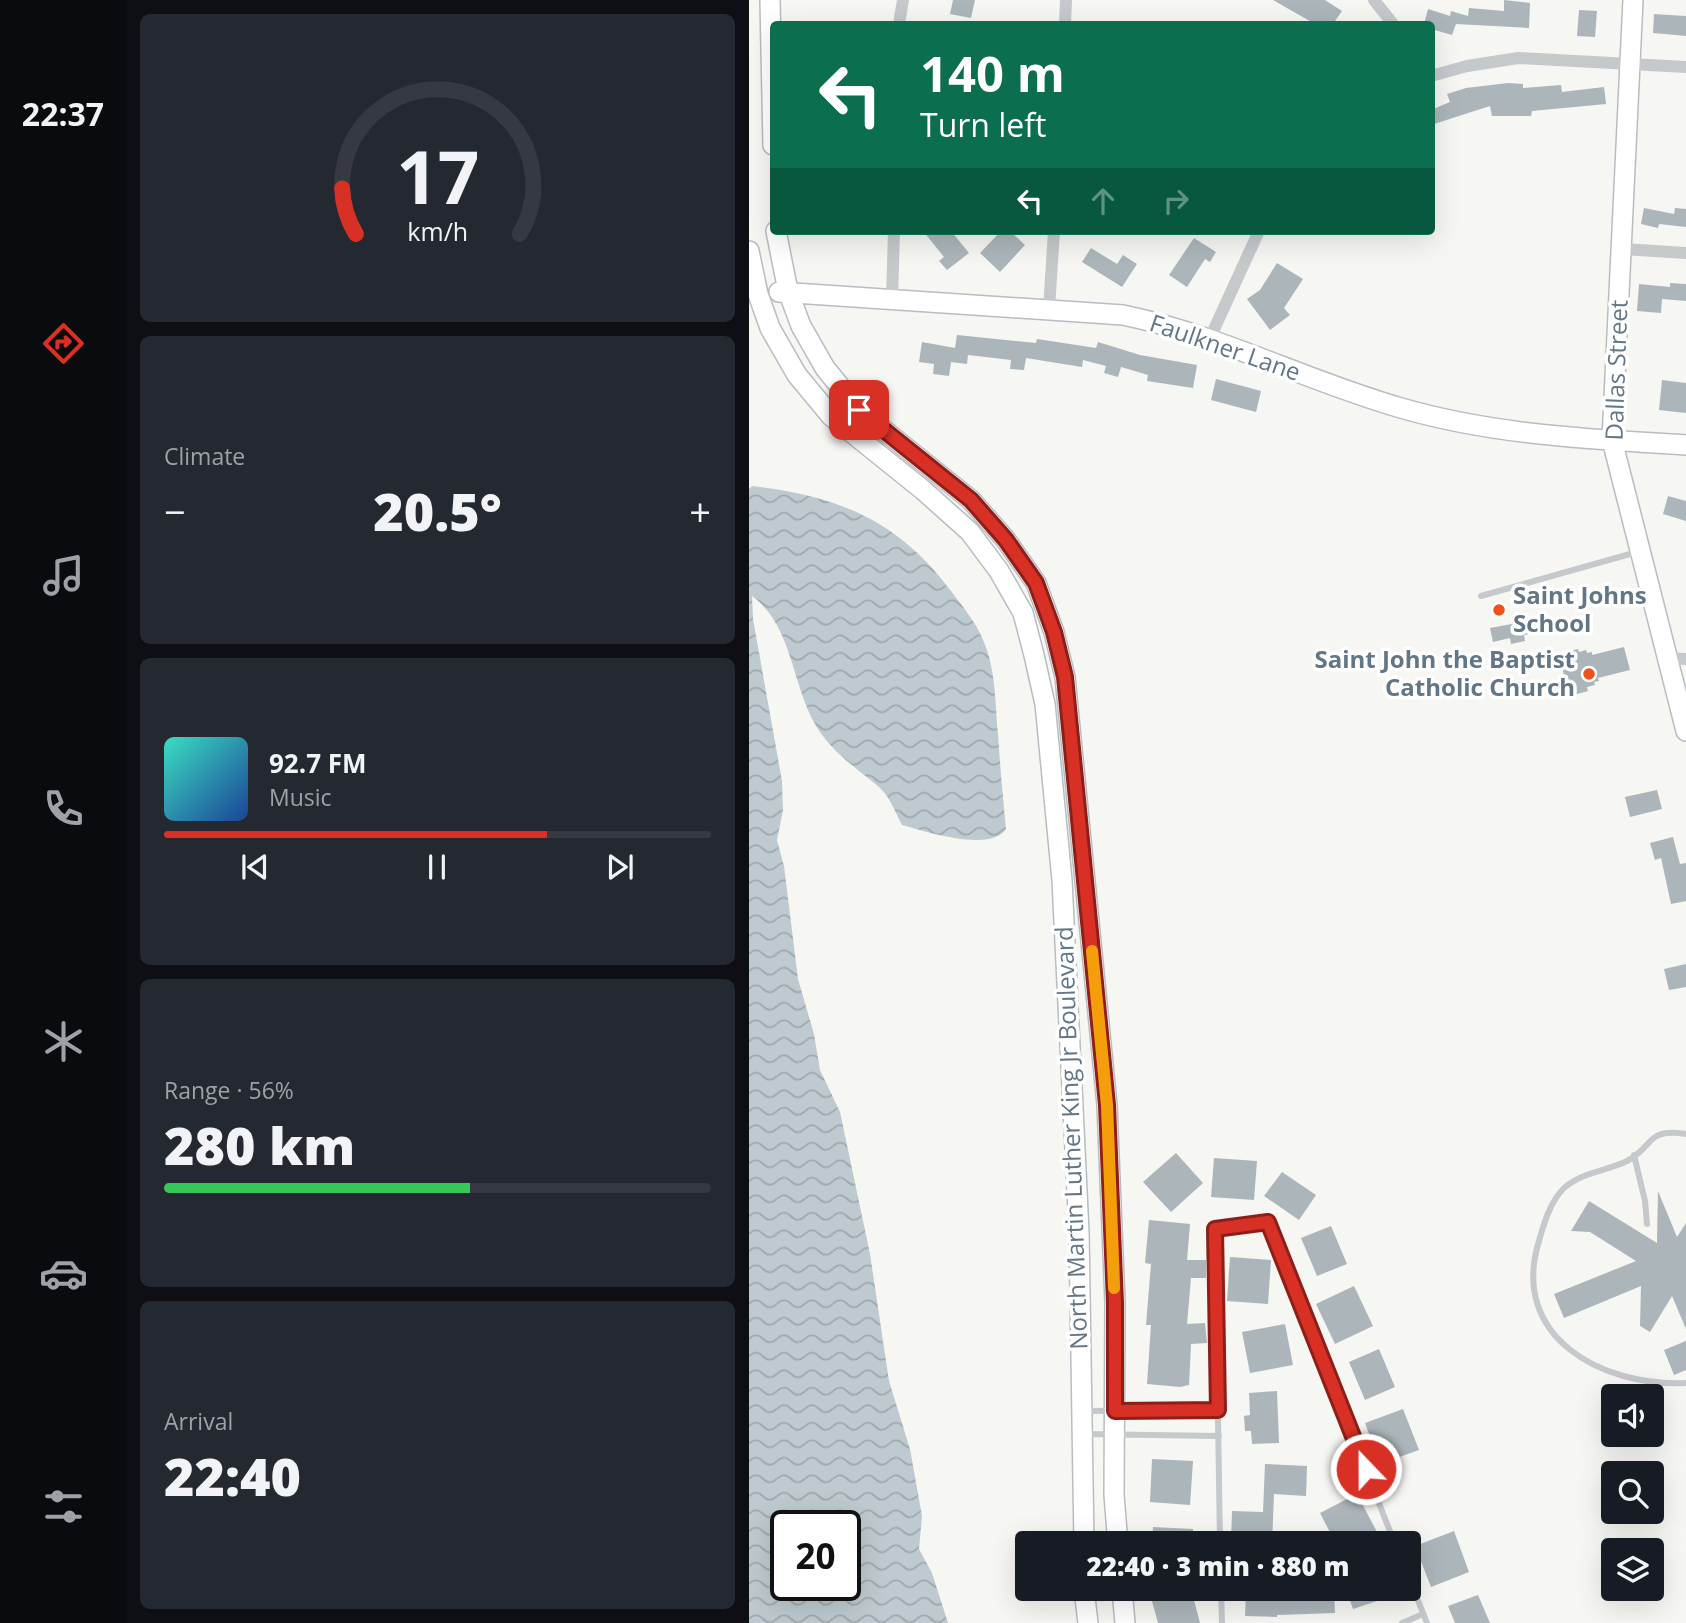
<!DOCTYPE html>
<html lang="en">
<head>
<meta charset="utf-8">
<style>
  :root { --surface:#171b24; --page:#242831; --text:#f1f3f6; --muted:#9ea1a6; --line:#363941; --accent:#d93025 }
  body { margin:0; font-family:"Open Sans",sans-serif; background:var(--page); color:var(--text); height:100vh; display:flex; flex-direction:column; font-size:26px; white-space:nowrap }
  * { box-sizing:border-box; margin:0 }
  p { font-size:23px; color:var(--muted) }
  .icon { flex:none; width:38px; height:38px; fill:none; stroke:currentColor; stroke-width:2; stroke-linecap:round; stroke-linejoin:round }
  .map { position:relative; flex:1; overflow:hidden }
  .drawer { display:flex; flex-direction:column; gap:14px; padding:14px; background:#0d0f14; width:623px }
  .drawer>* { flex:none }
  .hud { position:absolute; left:21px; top:21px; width:665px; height:214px; border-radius:7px; box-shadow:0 7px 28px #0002; background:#0b6e4f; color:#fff; overflow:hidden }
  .fabs { position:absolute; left:852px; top:1384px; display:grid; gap:14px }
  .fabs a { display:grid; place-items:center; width:63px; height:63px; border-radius:7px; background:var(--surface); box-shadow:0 7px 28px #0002; font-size:35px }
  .speed { position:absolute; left:21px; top:1510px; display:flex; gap:14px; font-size:35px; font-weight:700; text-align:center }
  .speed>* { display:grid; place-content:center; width:91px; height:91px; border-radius:50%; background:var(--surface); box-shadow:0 7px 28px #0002; line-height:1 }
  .speed .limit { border:4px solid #111; border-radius:10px; background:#fff; color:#111 }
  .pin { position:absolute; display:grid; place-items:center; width:60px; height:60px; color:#fff; margin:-30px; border-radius:14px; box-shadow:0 4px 10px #0006 }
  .me { position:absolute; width:77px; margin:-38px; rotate:338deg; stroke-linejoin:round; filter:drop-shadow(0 0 5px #0008) }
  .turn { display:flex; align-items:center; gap:24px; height:147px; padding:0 35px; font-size:32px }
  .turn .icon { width:91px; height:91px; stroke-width:2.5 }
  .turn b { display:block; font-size:49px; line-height:60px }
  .lanes { display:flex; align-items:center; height:66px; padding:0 35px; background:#0003; justify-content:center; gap:35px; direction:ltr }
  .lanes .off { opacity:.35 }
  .big { font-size:52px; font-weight:800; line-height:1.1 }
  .drawer .widget { flex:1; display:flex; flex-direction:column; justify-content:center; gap:10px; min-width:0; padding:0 24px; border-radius:10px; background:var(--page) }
  .drawer .dial { align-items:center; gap:0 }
  .dial svg { height:182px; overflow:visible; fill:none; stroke:var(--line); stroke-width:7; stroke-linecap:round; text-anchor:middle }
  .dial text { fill:var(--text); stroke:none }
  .song { display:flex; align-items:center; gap:21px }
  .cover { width:84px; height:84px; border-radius:10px; background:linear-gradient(135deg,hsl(170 70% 55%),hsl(220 70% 35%)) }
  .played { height:7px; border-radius:4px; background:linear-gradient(90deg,var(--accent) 70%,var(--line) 70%) }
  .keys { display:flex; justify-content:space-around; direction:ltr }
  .heat { display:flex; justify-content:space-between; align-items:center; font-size:38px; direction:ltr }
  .charge { height:10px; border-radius:5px; background:linear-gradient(90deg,#34c759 56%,var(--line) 0) }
  .trip { position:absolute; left:266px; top:1531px; width:406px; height:70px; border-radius:7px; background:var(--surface); box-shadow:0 7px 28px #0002; font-weight:800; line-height:70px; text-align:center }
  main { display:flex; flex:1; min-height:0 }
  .dock { display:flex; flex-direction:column; width:126px; justify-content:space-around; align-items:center; background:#090b0e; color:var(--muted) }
  .dock .icon { width:49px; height:49px }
  .dock .selected { color:var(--accent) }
  .dock b { font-size:32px; color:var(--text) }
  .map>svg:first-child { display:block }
  .water { fill:url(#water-waves); fill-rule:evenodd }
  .building { fill:#acb5ba }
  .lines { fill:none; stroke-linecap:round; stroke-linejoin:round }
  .secondary-casing { stroke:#b7bdc1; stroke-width:22 }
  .lane { stroke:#c5c9cc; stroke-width:6 }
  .street { stroke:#c5c9cc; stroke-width:12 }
  .secondary { stroke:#fff; stroke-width:19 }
  .route-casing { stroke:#8d1f18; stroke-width:18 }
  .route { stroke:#d93025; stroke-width:12 }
  .slow { stroke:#f59e0b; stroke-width:12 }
  .poi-dot { fill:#ef511a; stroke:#fff; stroke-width:2.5 }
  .labels { text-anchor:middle; stroke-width:7; stroke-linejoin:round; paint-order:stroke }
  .street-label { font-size:24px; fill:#637686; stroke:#fff }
  .poi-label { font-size:24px; font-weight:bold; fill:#637686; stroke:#fff; text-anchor:start }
</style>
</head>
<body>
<main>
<nav class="dock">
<b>22:37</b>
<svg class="icon selected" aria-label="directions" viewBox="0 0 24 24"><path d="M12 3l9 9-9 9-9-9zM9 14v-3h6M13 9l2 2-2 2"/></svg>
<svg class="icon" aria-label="music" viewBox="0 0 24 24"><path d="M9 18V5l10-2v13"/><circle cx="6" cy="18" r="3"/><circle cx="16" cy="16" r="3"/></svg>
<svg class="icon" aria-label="phone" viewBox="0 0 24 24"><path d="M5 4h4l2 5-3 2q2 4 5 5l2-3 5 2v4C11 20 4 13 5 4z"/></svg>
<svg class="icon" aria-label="climate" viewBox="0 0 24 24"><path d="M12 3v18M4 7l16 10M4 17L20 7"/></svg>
<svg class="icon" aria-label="car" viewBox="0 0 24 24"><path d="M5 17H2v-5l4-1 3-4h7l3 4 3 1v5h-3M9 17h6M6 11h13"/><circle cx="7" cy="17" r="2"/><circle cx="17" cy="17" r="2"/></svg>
<svg class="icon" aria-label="filters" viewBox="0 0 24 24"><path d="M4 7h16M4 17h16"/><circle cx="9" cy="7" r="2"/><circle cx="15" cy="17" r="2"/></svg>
</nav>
<section class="drawer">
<div class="widget dial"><svg viewBox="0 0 100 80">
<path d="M14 69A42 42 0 1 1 86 69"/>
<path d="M14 69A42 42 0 0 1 8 49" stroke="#d93025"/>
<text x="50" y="56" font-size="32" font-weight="700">17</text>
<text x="50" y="72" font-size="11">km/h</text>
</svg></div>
<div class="widget"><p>Climate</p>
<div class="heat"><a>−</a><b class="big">20.5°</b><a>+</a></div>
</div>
<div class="widget">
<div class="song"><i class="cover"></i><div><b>92.7 FM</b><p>Music</p></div></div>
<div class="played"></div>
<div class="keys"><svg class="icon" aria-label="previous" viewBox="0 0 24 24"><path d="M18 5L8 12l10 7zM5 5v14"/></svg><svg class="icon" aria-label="pause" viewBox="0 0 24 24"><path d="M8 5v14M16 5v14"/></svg><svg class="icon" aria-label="next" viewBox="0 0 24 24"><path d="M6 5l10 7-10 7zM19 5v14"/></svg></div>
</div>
<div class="widget"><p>Range · 56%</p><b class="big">280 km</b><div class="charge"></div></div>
<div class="widget"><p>Arrival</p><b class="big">22:40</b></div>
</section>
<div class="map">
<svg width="937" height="1623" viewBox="0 0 937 1623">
  <defs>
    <pattern id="water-waves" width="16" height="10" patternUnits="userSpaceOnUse" patternTransform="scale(1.75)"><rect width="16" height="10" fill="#becacf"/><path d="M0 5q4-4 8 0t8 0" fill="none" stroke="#9ea9ae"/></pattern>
  </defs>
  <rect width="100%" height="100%" fill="#f6f6f3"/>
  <path class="water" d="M3 486C89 496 149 520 202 591 213 606 227 622 234 640 247 669 246 703 249 734 251 766 254 798 257 829 241 853 175 831 153 825 147 814 141 797 131 788 109 769 85 754 69 729 42 687 45 627 3 596L4 619 33 781 34 810 28 840 35 866 49 979 65 1034 71 1070 91 1112 121 1254 140 1381 161 1449 173 1516 170 1549 183 1573 199 1623H0V489ZM37 1526H96V1586H37Z"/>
  <path class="building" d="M204 0H226L222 18 201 14Z
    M524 0H576L593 11 584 24H566Z
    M755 0 781 3 780 28 707 24 703 35 682 29V24H675L679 9 701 16 702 11 719 16 720 8 755 11Z
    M830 10 848 11 846 37 828 36Z
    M905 14 937 16V36L904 33Z
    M759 83 774 84V88L812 85 813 92 855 87 857 104 783 111 782 116H743L741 106 682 125V110L701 102 698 94 717 88Z
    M895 208 925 214 926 208 937 209V227L910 224 909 228 892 224Z
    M174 231H202L220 253 198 270 190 261 195 257Z
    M252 231H261L276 245 251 272 231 253Z
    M445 238 467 252 461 262 456 259 438 287 420 275Z
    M342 248 368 264 374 255 388 264 373 287 333 262Z
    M528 263 554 279 535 308 541 315 521 330 498 299 511 290Z
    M921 283 937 284V301L913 299 912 313 888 311 890 284 921 287Z
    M208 335 287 343 288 339 347 348 349 342 391 355 448 365 444 388 398 381 399 375 372 367 369 377 355 373 357 366 334 360 333 367 277 358 275 370 261 369 262 360 219 355 218 364 202 362 200 376 184 374 185 364 170 362 173 342 206 348Z
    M467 379 512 391 507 412 462 400Z
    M913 380 937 383V413L910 410Z
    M919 496 937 501V521L914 514Z
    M771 617 772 622 783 619 786 633 775 635 776 641 762 644 761 638 744 642 741 628 763 624 762 619Z
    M875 647 881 670 849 678 850 681 845 682 846 685 838 687 839 691 821 696 809 654 829 649 830 652 837 650 838 653 843 652V655Z
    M908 790 913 809 881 817 876 797Z
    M924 837 931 864 937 863V901L922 904 912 858 906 860 901 843Z
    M937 964V987L920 990 915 969Z
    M427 1153 454 1183 422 1212 394 1182Z
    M465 1158 508 1161 505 1200 462 1197Z
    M533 1172 567 1195 550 1220 515 1196Z
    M909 1191 928 1237 937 1223V1329L923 1296 901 1332 891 1326 892 1286 815 1318 805 1294 887 1261 841 1232 822 1231 840 1201 908 1243Z
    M400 1220 441 1224 438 1260H457V1278H442L438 1324 456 1323 458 1343 442 1344 440 1385 431 1387 398 1384 402 1325H397L402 1264 396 1263Z
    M582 1226 598 1264 568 1276 552 1238Z
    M481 1257 522 1260 519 1304 478 1301Z
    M605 1286 624 1326 586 1344 567 1304Z
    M536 1324 544 1365 501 1373 493 1332Z
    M937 1341V1370L925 1375 915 1350Z
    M630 1349 646 1387 616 1400 600 1362Z
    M528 1391 530 1443 503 1444 502 1431H496L495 1416 501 1415 500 1393Z
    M654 1409 670 1450 631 1464 616 1423Z
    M403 1459 444 1461 441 1505 401 1502Z
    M516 1464 558 1466 557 1496 525 1494 523 1544H482L483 1511 514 1512Z
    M608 1494 628 1532 606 1544H587L571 1513Z
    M404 1527 444 1529V1544H403Z
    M705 1531 720 1572 682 1587 666 1546Z
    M418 1589H442L451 1623H409L401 1594Z
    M497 1589H585L586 1613 528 1615V1617L496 1616Z
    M597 1589H631L634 1599 604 1609Z
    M729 1595 741 1623H706L699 1606Z"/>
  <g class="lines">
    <defs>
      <path id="secondary" d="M21 0 24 145
        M884 0 863 440 937 731
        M27 231 39 291 52 326 76 368 110 410 222 500 257 540 287 583 305 632 316 677 358 1105 366 1303 365 1495 369 1544
        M0 251 9 294 21 328 48 375 82 416 174 490 221 532 250 571 274 613 285 655 296 704 313 880 330 1232 335 1544
        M30 292 374 315C471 335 557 381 652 408 745 435 841 439 937 445
        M335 1589 339 1623
        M373 1589 376 1623"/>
    </defs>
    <use href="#secondary" class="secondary-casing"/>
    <path class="lane" d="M732 596 888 552
      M937 1134C896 1128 906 1146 878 1161 858 1171 833 1172 815 1188 801 1202 795 1223 790 1241 760 1337 853 1387 937 1383
      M885 1155 896 1201 898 1224
      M335 1411 469 1410
      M335 1434 470 1436
      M471 1544 466 1229 519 1222 646 1544
      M660 1578 678 1623
      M472 1589 473 1623
      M653 1623 674 1614"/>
    <path class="street" d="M625 0 644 24
      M150 24 154 0
      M316 24 317 0
      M682 76 718 66 769 58 937 67
      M874 249 937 253
      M143 299 145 231
      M300 309 305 231
      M461 338 510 231
      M917 658 937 659"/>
    <use href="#secondary" class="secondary"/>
  </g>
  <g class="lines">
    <defs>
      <path id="route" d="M110 410 222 500 257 540 287 583 305 632 316 677 358 1105 366 1303V1411L469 1410 466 1229 519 1222 617 1469"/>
    </defs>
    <use href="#route" class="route-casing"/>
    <use href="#route" class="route"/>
    <path class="slow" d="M343 951 358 1105 365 1288"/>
  </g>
  <g class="poi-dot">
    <circle cx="750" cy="610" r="7"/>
    <circle cx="840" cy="674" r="7"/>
  </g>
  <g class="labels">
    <g class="street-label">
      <text transform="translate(476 348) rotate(19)" y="8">Faulkner Lane</text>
      <text transform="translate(868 370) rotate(-88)" y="8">Dallas Street</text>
      <text transform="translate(323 1138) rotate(-92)" y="8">North Martin Luther King Jr Boulevard</text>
    </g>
    <g class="poi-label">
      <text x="764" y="604">Saint Johns<tspan x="764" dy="28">School</tspan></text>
      <text x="826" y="668" text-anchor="end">Saint John the Baptist<tspan x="826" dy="28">Catholic Church</tspan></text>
    </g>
  </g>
</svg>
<div class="fabs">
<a><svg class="icon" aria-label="sound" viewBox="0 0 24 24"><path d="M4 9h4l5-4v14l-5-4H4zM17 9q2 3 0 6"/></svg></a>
<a><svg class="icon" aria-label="search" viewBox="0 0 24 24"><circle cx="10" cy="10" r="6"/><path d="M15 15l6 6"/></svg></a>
<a><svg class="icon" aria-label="layers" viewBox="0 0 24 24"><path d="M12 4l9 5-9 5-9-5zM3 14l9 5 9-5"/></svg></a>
</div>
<div class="speed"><div class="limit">20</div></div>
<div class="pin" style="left:110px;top:410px;background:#d93025"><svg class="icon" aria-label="arrive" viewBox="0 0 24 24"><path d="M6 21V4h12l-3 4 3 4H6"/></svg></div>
<svg class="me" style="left:617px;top:1469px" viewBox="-20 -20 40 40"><circle r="17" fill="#d93025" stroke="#fff" stroke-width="3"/><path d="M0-11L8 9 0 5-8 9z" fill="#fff"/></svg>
<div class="trip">22:40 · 3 min · 880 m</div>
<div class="hud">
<div class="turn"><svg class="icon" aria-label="left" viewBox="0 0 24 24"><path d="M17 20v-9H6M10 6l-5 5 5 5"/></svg><div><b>140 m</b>Turn left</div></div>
<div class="lanes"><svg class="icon" aria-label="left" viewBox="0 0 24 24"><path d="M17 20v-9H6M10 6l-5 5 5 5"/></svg><svg class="icon off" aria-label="ahead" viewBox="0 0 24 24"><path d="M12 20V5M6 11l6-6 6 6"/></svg><svg class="icon off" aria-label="right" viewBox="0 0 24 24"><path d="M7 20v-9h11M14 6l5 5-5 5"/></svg></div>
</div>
</div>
</main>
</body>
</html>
